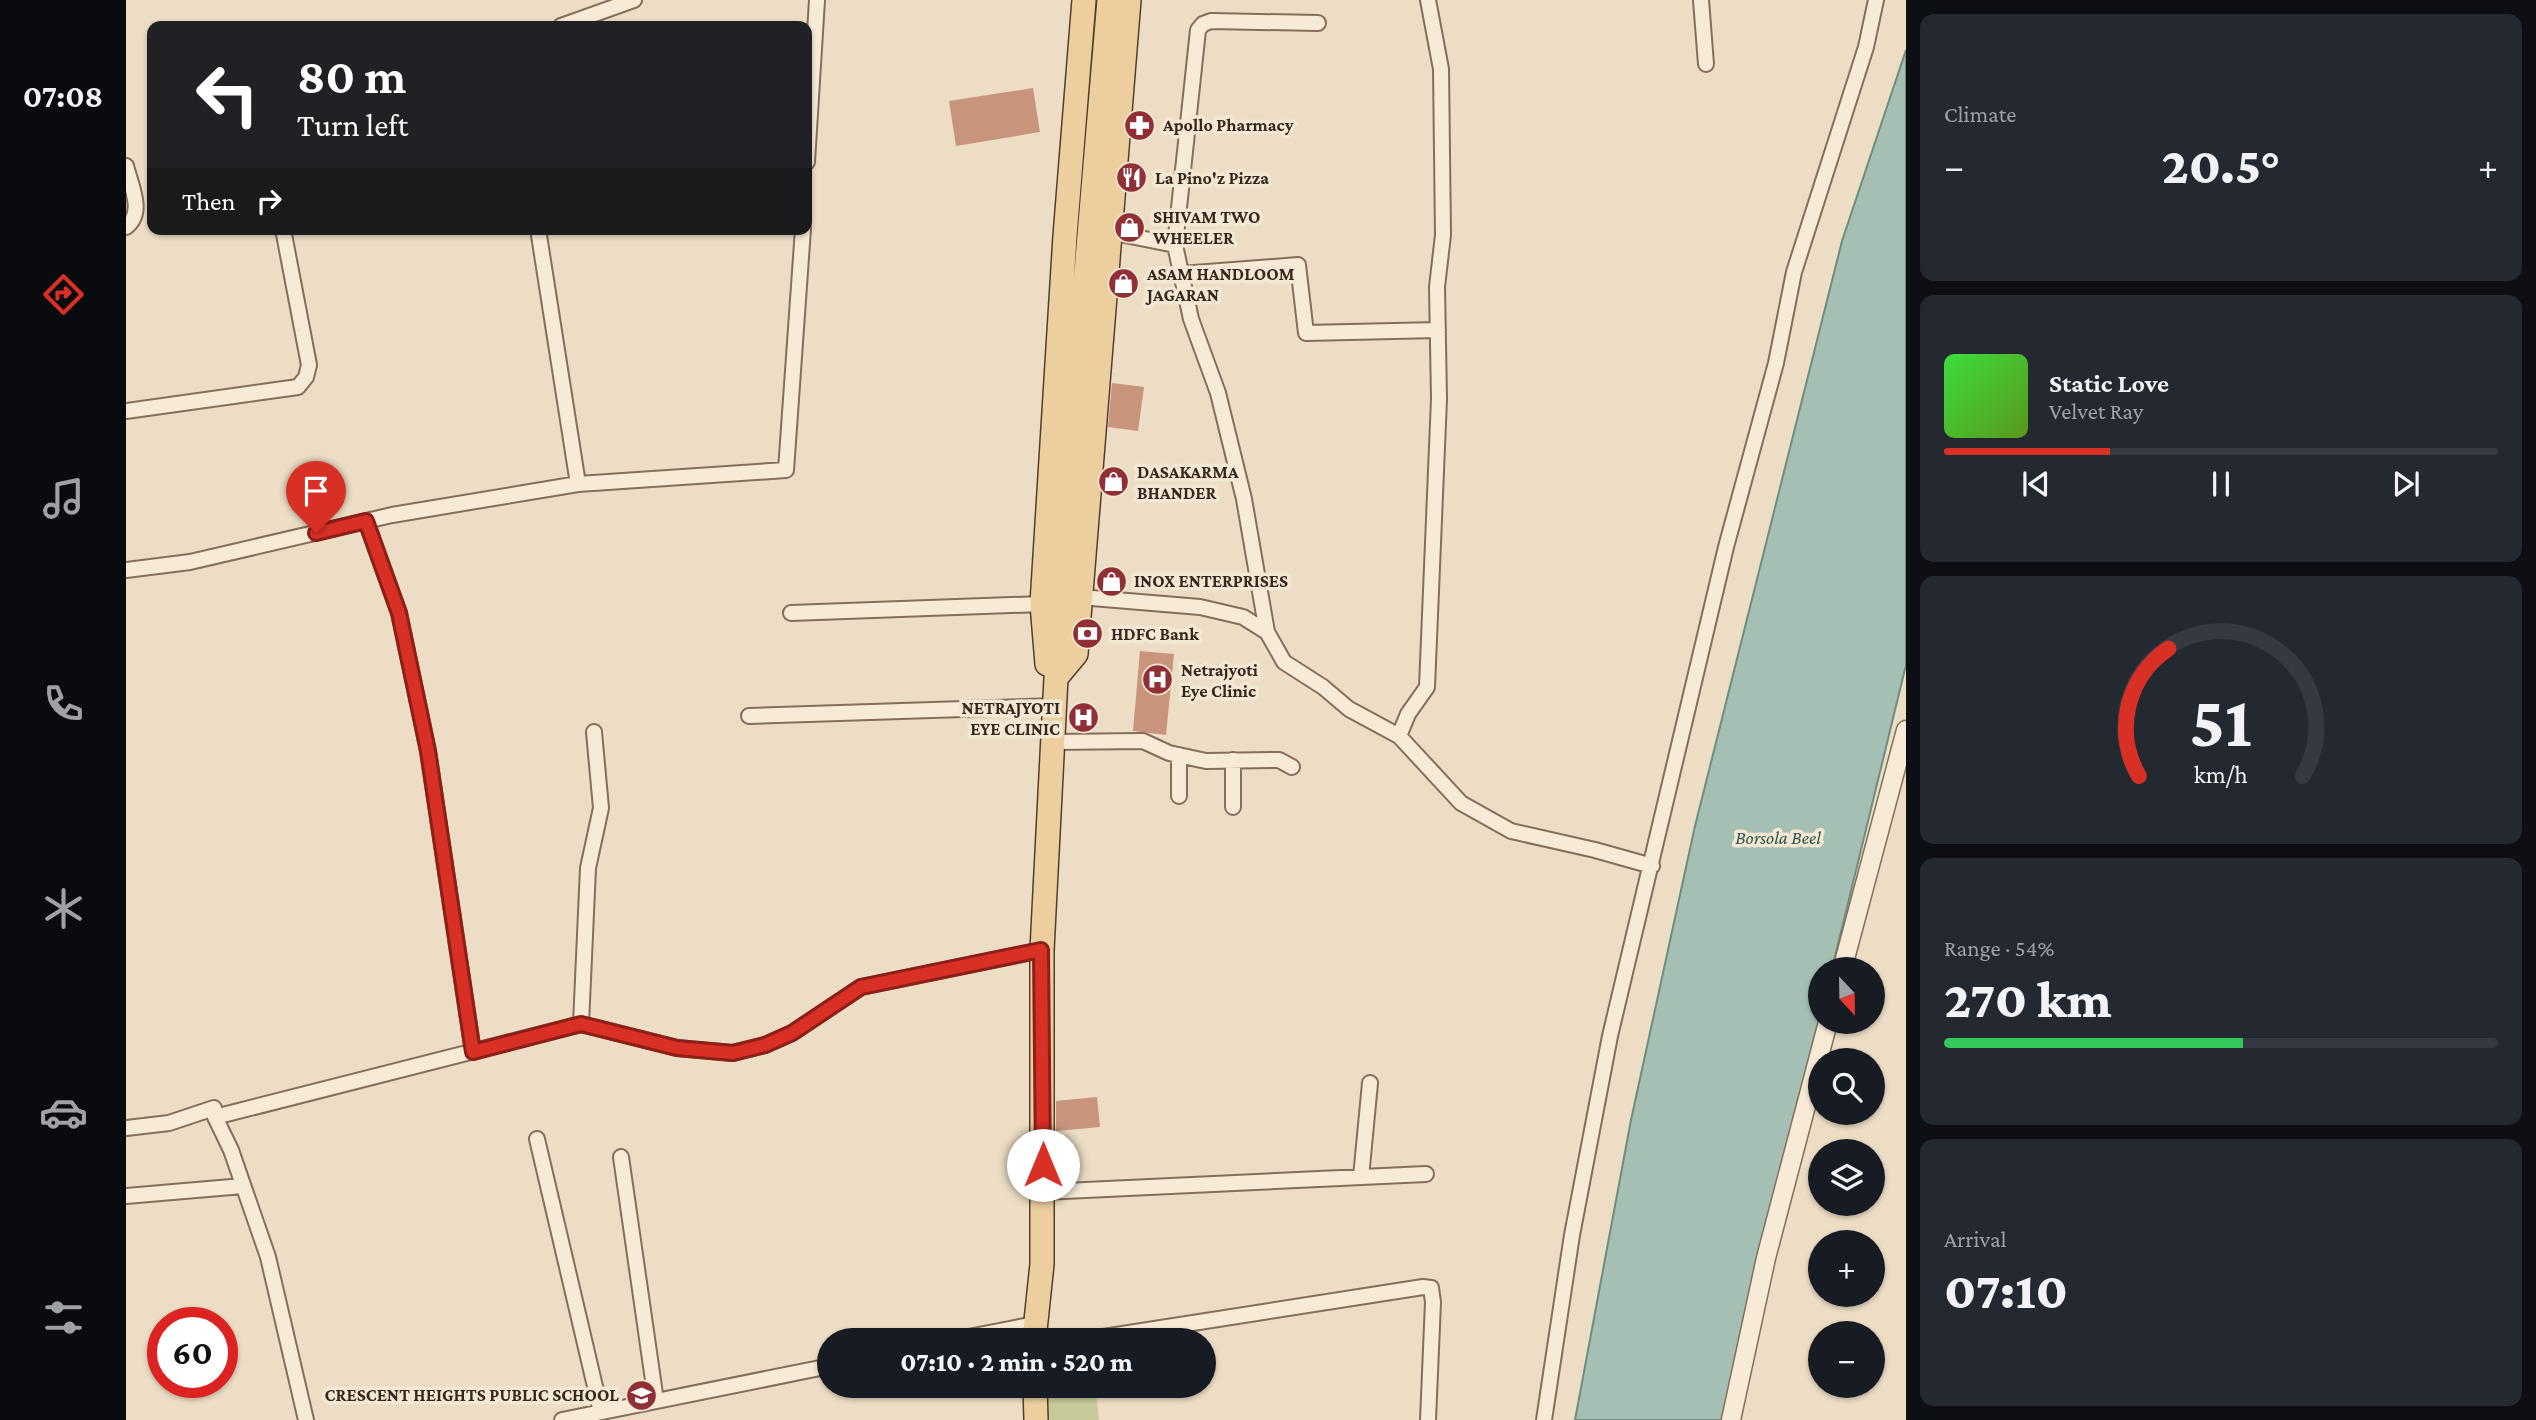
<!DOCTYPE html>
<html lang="en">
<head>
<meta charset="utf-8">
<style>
  :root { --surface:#171b24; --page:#242831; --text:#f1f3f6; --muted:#9ea1a6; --line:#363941; --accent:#d93025 }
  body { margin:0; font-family:"Crimson Pro",serif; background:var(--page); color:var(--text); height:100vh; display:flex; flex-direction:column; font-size:26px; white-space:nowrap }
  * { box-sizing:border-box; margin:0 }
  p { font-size:23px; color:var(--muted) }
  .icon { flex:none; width:38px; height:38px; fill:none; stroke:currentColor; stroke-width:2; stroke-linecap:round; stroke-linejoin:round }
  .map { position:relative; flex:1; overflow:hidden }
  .details { display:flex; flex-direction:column; gap:14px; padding:14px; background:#0d0f14; width:630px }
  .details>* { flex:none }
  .hud { position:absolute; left:21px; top:21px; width:665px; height:214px; border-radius:14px; box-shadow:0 2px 5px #0004; background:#202124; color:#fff; overflow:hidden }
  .needle { width:46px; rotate:158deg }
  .fabs { position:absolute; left:1682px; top:957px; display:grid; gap:14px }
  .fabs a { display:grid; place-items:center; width:77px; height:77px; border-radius:50%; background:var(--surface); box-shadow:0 2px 5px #0004; font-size:35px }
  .speed { position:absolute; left:21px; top:1307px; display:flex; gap:14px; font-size:35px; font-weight:700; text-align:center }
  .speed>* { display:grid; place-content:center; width:91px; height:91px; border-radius:50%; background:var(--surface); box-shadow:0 2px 5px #0004; line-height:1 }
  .speed .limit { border:10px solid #d22; background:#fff; color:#111 }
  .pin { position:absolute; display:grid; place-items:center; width:60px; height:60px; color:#fff; margin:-72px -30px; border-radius:50% 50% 50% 0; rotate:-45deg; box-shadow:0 0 7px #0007 }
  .pin .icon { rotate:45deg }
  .me { position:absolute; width:77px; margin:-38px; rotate:0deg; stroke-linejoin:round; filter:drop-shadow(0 0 5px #0008) }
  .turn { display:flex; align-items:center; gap:24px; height:147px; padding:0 35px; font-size:32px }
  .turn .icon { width:91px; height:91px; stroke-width:2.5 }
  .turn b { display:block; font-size:49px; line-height:60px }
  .then { display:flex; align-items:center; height:66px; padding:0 35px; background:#0003; gap:14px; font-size:26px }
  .big { font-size:52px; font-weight:800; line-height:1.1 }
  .details .widget { flex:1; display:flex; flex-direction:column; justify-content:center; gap:10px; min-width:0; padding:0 24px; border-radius:14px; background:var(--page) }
  .details .dial { align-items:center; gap:0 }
  .dial svg { height:182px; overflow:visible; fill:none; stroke:var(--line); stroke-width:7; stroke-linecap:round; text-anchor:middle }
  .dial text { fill:var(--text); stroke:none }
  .song { display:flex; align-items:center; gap:21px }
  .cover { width:84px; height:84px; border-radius:10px; background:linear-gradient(135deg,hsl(120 70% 55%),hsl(90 70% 35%)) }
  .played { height:7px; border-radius:4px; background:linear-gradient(90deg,var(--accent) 30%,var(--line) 30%) }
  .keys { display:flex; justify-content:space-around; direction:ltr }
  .heat { display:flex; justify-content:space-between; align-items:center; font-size:38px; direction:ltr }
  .charge { height:10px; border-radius:5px; background:linear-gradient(90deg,#34c759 54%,var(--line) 0) }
  .trip { position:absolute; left:691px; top:1328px; width:399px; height:70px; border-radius:35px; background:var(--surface); box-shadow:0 2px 5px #0004; font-weight:800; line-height:70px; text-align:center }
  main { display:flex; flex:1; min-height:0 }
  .menu { display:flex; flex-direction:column; width:126px; justify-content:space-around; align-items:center; background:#090b0e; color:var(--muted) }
  .menu .icon { width:49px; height:49px }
  .menu .on { color:var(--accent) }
  .menu b { font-size:32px; color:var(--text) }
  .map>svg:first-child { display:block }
  .green { fill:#c7c998 }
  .water { fill:#a6bfb5; stroke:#6d8d82; stroke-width:2 }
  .building { fill:#c8957c }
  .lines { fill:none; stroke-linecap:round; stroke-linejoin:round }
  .minor-casing { stroke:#856e5b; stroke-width:18 }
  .tertiary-casing { stroke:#856e5b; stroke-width:21 }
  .primary-casing { stroke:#533d2f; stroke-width:26 }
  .minor { stroke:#f7ebd7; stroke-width:14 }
  .tertiary { stroke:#f7ebd7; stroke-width:18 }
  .primary { stroke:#edce9e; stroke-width:23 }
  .route-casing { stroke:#8d1f18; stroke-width:18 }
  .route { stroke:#d93025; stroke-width:12 }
  .labels { text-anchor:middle; stroke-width:7; stroke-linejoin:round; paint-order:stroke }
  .poi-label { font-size:18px; font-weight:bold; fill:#36281f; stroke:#f3e8d3; text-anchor:start }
  .water-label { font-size:19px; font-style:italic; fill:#2f554f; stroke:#f3e8d3 }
</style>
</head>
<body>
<main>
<nav class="menu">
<b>07:08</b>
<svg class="icon on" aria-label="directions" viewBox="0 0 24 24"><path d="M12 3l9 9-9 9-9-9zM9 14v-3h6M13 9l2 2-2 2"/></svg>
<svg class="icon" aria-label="music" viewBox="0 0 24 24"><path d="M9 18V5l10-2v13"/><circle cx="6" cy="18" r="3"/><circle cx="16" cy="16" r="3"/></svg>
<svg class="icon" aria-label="phone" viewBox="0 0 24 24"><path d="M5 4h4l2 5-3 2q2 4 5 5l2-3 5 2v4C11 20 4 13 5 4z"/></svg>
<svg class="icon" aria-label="climate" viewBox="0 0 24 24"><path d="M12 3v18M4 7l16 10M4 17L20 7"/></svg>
<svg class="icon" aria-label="car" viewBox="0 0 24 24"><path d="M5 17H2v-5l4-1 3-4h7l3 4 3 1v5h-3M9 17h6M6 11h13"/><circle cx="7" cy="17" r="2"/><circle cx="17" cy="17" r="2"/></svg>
<svg class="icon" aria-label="filters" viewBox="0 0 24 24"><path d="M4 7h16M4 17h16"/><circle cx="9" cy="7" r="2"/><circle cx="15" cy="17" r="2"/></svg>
</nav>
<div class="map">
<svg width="1780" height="1420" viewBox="0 0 1780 1420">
  <rect width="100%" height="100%" fill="#ecddc4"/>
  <path class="green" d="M913 1386H969L973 1420H915Z"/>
  <path class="water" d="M1780 50V665L1706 969 1694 970V1020L1600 1420H1449L1505 1120 1569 826 1716 241Z"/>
  <path class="building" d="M907 88 914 132 830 146 823 101Z
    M986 383 1018 387 1012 431 982 427Z
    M1014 651 1048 654 1040 735 1007 731Z
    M971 1097 974 1127 930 1131V1101Z"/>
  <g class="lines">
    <defs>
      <path id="minor" d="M1575 0 1580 64
        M435 26 508 0
        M681 162 691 0
        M0 166C5 186 19 213 0 227
        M984 232 1049 245 1072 30 1077 24 1085 21 1192 23
        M1049 245 1065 319 1092 393 1118 499 1141 632
        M1055 274 1172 265 1180 333 1312 330
        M0 411 172 387 180 377 183 365 157 229
        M452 484 660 470 677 229
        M240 521 273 613 302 751 347 1052
        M0 570 64 562 266 515 452 484 412 229
        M954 597 1074 607 1117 617 1141 632 1158 662 1197 687 1223 709 1273 736 1282 714 1301 687 1313 399 1311 287 1317 235 1315 69 1302 0
        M665 613 916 604
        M623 716 929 706
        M1273 736 1335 803 1385 831 1469 850 1526 866
        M927 742 1017 741 1043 753 1080 761 1153 760 1166 767
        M1053 755V796
        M1107 760V807
        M455 1024 462 868 475 808 468 732
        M89 1117 455 1024 551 1048 606 1053 639 1045 666 1033 735 987 916 950
        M0 1128 43 1123 88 1108 89 1117 105 1150 142 1257 180 1420
        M411 1139 475 1412
        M495 1157 530 1401
        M1235 1177 1244 1083
        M917 1192 1300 1174
        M0 1196 117 1186
        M827 1340 909 1324
        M958 1340 1297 1287 1305 1288 1307 1302 1302 1420
        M436 1420 704 1366
        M1418 1420 1446 1235 1484 1036 1600 547 1650 363 1668 272 1740 47 1750 0"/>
      <path id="tertiary" d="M1716 970 1780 730
        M1605 1420 1640 1258 1702 1022"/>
      <path id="primary" d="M921 664 916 604 939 236 958 0
        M930 678 950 654 1003 0
        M908 1340 916 1264V950L930 678 952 366 983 0
        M909 1386 910 1420"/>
    </defs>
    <use href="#minor" class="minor-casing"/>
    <use href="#tertiary" class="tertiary-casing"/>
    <use href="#primary" class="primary-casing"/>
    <use href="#minor" class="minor"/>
    <use href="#tertiary" class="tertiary"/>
    <use href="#primary" class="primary"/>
  </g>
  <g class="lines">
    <defs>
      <path id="route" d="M190 533 240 521 273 613 302 751 347 1052 455 1024 551 1048 607 1053 639 1045 666 1033 735 987 915 950 917 1165"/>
    </defs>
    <use href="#route" class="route-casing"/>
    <use href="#route" class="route"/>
  </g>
  <defs>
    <symbol id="pharmacy-disc" viewBox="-11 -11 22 22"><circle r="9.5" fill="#912f37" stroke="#f3e8d3"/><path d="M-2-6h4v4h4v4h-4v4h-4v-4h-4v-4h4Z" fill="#fff"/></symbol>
    <symbol id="restaurant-disc" viewBox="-11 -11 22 22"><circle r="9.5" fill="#912f37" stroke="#f3e8d3"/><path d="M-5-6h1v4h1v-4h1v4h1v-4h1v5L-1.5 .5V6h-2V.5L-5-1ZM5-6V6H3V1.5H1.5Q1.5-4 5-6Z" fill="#fff"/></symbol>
    <symbol id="shop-disc" viewBox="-11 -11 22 22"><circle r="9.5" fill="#912f37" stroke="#f3e8d3"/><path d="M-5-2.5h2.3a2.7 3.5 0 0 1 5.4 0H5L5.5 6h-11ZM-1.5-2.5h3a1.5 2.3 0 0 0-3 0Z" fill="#fff"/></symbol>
    <symbol id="bank-disc" viewBox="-11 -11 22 22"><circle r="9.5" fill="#912f37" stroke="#f3e8d3"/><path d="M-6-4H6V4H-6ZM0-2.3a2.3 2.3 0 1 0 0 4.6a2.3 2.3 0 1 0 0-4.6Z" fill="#fff"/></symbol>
    <symbol id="hospital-disc" viewBox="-11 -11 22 22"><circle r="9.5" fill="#912f37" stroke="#f3e8d3"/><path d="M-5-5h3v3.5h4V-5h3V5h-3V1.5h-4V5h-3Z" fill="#fff"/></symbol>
    <symbol id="school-disc" viewBox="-11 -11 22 22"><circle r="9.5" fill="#912f37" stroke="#f3e8d3"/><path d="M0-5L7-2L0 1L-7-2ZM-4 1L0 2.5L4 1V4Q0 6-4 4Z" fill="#fff"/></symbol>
  </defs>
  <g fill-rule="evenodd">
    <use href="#pharmacy-disc" x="996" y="108" width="35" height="35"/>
    <use href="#restaurant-disc" x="988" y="160" width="35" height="35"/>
    <use href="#shop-disc" x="986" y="210" width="35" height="35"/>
    <use href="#shop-disc" x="980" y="266" width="35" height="35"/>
    <use href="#shop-disc" x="970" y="464" width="35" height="35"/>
    <use href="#shop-disc" x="968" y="564" width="35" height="35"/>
    <use href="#bank-disc" x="944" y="616" width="35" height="35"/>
    <use href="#hospital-disc" x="1014" y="662" width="35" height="35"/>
    <use href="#hospital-disc" x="940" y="700" width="35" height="35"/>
    <use href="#school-disc" x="498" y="1378" width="35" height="35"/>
  </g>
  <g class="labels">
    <g class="poi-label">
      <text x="1037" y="131">Apollo Pharmacy</text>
      <text x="1029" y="184">La Pino'z Pizza</text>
      <text x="1027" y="223">SHIVAM TWO<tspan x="1027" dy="21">WHEELER</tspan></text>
      <text x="1021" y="280">ASAM HANDLOOM<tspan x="1021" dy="21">JAGARAN</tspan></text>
      <text x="1011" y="478">DASAKARMA<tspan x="1011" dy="21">BHANDER</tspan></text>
      <text x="1008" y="587">INOX ENTERPRISES</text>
      <text x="985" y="640">HDFC Bank</text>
      <text x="1055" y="676">Netrajyoti<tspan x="1055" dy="21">Eye Clinic</tspan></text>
      <text x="934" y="714" text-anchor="end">NETRAJYOTI<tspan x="934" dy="21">EYE CLINIC</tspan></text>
      <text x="493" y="1401" text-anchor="end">CRESCENT HEIGHTS PUBLIC SCHOOL</text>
    </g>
    <g class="water-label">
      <text x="1652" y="844">Borsola Beel</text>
    </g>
  </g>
</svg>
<div class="fabs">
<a><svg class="needle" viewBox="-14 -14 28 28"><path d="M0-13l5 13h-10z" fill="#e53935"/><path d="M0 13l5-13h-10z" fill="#9ea1a6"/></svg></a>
<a><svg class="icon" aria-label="search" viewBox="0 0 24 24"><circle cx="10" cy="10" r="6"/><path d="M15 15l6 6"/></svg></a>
<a><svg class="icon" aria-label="layers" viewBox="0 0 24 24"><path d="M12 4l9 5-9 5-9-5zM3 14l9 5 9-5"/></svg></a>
<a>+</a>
<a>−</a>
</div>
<div class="speed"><div class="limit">60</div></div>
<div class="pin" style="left:190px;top:533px;background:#d93025"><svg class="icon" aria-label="arrive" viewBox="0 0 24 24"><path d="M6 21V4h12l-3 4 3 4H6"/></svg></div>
<svg class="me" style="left:917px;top:1165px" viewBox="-20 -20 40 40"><circle r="19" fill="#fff"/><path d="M0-13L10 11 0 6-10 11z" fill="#d93025"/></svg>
<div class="trip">07:10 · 2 min · 520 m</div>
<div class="hud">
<div class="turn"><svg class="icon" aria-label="left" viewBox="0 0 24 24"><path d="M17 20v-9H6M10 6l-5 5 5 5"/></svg><div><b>80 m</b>Turn left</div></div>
<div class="then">Then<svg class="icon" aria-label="right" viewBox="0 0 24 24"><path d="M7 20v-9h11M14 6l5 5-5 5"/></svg></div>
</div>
</div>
<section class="details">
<div class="widget"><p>Climate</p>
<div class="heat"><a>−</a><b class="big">20.5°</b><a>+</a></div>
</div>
<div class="widget">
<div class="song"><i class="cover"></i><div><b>Static Love</b><p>Velvet Ray</p></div></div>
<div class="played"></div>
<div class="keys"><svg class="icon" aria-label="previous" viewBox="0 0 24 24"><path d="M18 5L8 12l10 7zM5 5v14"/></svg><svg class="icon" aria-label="pause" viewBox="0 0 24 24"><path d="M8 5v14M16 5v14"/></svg><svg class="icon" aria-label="next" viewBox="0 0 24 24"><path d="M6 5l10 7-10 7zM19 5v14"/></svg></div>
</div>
<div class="widget dial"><svg viewBox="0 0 100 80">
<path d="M14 69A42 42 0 1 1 86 69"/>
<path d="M14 69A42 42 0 0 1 27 13" stroke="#d93025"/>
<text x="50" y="56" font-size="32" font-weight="700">51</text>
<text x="50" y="72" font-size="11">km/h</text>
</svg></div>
<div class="widget"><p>Range · 54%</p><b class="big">270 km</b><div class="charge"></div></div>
<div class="widget"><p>Arrival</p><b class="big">07:10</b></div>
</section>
</main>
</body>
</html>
